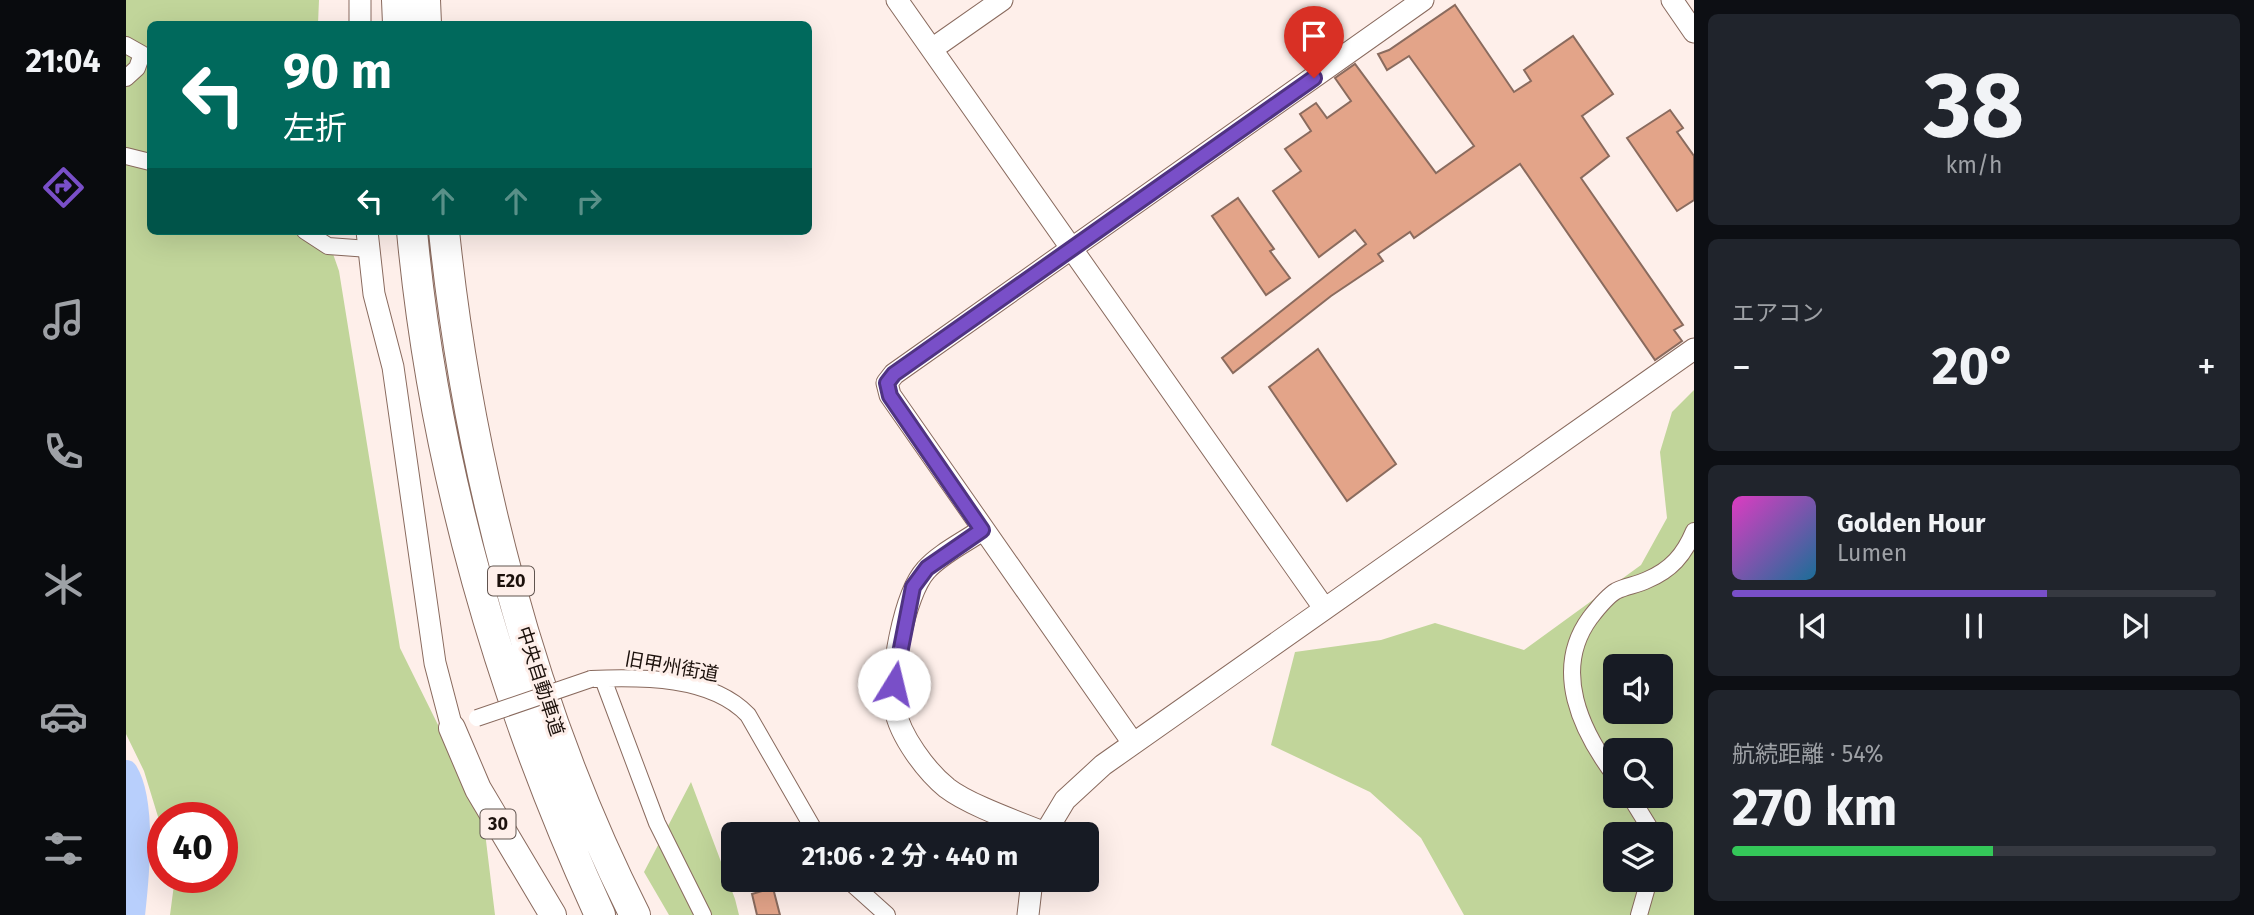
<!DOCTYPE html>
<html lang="ja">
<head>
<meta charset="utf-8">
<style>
  :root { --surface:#171b24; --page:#20242c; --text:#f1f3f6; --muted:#9ea1a6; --line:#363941; --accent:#794fc8 }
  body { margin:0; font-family:"Fira Sans","Noto Sans JP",sans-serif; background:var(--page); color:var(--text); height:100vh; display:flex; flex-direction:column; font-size:26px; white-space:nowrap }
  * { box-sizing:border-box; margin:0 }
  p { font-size:23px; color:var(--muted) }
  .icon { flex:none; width:38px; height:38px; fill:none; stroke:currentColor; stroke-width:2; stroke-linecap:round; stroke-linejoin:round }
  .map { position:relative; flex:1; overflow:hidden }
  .drawer { display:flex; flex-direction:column; gap:14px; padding:14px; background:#0d0f14; width:560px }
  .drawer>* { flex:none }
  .hud { position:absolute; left:21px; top:21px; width:665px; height:214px; border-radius:10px; box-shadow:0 7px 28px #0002; background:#00695c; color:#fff; overflow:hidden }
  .buttons { position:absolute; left:1477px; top:654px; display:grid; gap:14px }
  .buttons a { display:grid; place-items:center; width:70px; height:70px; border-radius:10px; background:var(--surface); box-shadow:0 7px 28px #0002; font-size:35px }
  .speed { position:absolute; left:21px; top:802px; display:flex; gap:14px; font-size:35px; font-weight:700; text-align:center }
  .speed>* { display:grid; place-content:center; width:91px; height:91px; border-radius:50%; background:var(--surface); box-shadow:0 7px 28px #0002; line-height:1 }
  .speed .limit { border:10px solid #d22; background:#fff; color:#111 }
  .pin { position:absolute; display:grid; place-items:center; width:60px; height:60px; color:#fff; margin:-72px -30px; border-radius:50% 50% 50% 0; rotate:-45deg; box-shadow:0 0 7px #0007 }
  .pin .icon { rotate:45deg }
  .me { position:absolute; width:77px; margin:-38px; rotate:9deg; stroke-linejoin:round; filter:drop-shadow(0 0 5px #0008) }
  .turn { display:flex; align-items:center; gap:24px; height:147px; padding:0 21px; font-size:32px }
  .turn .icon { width:91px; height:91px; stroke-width:2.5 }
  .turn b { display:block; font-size:49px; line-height:60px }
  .lanes { display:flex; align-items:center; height:66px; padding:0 21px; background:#0003; justify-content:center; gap:35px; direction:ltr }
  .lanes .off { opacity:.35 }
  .big { font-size:52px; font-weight:700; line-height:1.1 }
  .drawer .card { flex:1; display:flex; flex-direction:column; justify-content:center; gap:10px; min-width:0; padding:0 24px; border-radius:10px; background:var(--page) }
  .drawer .dial { align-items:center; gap:0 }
  .dial b { font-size:91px; line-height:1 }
  .song { display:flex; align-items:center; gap:21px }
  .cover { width:84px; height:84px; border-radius:10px; background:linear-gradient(135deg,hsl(310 70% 55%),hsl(200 70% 35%)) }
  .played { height:7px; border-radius:4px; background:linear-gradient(90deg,var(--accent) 65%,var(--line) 65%) }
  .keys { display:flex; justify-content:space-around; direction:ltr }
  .heat { display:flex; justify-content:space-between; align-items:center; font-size:38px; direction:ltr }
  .charge { height:10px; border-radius:5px; background:linear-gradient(90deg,#34c759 54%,var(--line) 0) }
  .trip { position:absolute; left:595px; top:822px; width:378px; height:70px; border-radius:10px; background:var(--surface); box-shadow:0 7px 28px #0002; font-weight:700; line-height:70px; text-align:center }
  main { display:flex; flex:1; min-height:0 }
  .dock { display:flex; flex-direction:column; width:126px; justify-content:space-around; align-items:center; background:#090b0e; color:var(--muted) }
  .dock .icon { width:49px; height:49px }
  .dock .selected { color:var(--accent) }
  .dock b { font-size:32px; color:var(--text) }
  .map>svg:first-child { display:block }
  .green { fill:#c1d59a; fill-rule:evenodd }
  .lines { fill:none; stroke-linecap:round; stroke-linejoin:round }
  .river { stroke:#b8cffc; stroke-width:24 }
  .building { fill:#e3a489; stroke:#8a6b5e; stroke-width:2 }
  .minor-casing { stroke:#896a5e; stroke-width:18 }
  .tertiary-casing { stroke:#896a5e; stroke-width:23 }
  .primary-casing { stroke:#896a5e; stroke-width:28 }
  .motorway-casing { stroke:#896a5e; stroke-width:32 }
  .minor { stroke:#fff; stroke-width:16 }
  .tertiary { stroke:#fff; stroke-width:21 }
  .primary { stroke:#fff; stroke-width:26 }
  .motorway { stroke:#fff; stroke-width:30 }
  .minor-bridge-casing { stroke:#896a5e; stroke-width:18; stroke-linecap:butt }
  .minor-bridge { stroke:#fff; stroke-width:16 }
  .route-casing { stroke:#4f3382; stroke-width:18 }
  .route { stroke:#794fc8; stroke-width:12 }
  .labels { text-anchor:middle; stroke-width:6; stroke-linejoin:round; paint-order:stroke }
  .shield { fill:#feefea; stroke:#60544f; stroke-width:2 }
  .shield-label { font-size:18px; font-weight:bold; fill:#1c110c }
  .street-label { font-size:19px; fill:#1c110c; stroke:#feefea }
</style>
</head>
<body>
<main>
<nav class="dock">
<b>21:04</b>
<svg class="icon selected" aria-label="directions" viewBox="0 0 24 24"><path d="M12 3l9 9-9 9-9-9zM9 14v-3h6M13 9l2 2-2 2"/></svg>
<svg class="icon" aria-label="music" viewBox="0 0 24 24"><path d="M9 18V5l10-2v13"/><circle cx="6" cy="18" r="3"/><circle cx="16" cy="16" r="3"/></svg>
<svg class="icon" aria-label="phone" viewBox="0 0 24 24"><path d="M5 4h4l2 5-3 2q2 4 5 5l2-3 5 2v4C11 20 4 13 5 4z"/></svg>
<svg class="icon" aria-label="climate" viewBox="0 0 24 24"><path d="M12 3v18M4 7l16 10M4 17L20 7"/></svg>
<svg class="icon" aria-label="car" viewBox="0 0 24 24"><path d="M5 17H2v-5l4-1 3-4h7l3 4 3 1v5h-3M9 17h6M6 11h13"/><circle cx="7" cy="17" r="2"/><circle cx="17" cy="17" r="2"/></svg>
<svg class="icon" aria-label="filters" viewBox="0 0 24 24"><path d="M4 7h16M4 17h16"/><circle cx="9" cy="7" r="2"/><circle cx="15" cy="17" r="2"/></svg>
</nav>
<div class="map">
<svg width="1568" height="915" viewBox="0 0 1568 915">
  <rect width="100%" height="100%" fill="#feefea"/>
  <path class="green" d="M0 0H193L192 24H24V231H199L213 271 274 648 357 816 369 915H44L49 877H96V817H37V833L18 771 0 734Z
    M1568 390V915H1338L1295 838 1244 792 1145 745 1169 652 1255 640 1309 623 1398 650 1515 565 1541 518 1534 452 1546 412ZM1489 667H1535V712H1489ZM1489 751H1535V796H1489ZM1489 835H1535V880H1489Z
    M565 782 609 899 613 915H543L518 872Z"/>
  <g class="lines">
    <path class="river" d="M0 772C19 803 11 879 7 915"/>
  </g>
  <path class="building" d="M1329 5 1388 92 1405 81 1398 70 1447 36 1487 94 1456 116 1483 156 1455 178 1557 325 1548 330 1556 341 1529 360 1394 164 1288 238 1284 232 1252 254 1257 261 1205 296 1107 373 1096 358 1240 244 1229 230 1193 257 1147 191 1175 171 1159 149 1185 131 1174 114 1190 103 1201 118 1225 101 1209 78 1229 64 1310 173 1348 146 1283 56 1261 70 1252 54 1263 50Z
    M1544 110 1557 128 1551 132 1568 156V200L1551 211 1501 138Z
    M1112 198 1148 249 1144 251 1164 278 1140 295 1086 216Z
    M1192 349 1270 464 1221 501 1143 387Z
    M647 888 654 915H631L626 894Z"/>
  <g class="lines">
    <defs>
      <path id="minor" d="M0 45 16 54 11 68 0 78
        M0 156 24 162
        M179 231 202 246 243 249
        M465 679C515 677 585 676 622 715L691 835
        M477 679 531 823 577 915
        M1489 776C1455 731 1426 670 1464 618 1471 609 1480 597 1490 591 1500 586 1511 585 1521 580 1545 570 1558 555 1568 531
        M1504 796 1528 835
        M722 880 761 915
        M1513 915 1523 880"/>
      <path id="tertiary" d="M771 0 1198 608
        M1546 0 1568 32
        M234 24V0
        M806 49 876 0
        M241 231 248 294 267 367 309 663 326 728
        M856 530C839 542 814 554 800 570 778 594 763 677 769 709 774 736 800 771 821 788 843 805 892 822 919 833
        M1007 743 764 395 761 383 768 374 1297 0
        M918 835 939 800 977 765 1568 349
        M902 915 906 880"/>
      <path id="primary" d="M326 728 352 789 427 915"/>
      <path id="motorway" d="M271 0 272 24
        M299 0 300 24
        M286 231C308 467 375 700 474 915
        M318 231C342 461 404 708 509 915"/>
    </defs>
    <use href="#minor" class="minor-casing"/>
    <use href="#tertiary" class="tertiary-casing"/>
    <use href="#primary" class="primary-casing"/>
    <use href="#motorway" class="motorway-casing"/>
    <use href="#minor" class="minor"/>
    <use href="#tertiary" class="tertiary"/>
    <use href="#primary" class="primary"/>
    <use href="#motorway" class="motorway"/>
    <defs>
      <path id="minor-bridge" d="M351 718 465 679"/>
    </defs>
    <use href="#minor-bridge" class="minor-bridge-casing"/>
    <use href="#minor-bridge" class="minor-bridge"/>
  </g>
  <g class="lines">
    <defs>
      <path id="route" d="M768 684 787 587 801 568 856 530 764 396 761 383 768 374 1188 78"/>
    </defs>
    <use href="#route" class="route-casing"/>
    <use href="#route" class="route"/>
  </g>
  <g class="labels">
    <g class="shield">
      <rect x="362" y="566.5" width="46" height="29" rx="5"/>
      <rect x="354.5" y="809.5" width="35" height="29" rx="5"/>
    </g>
    <g class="shield-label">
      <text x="385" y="587">E20</text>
      <text x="372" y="830">30</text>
    </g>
    <g class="street-label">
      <text transform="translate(546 666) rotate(10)" y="7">旧甲州街道</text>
      <text transform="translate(415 681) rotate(72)" y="7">中央自動車道</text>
    </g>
  </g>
</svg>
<div class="buttons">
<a><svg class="icon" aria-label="sound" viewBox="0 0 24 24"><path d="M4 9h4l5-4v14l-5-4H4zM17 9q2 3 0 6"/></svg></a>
<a><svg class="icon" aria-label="search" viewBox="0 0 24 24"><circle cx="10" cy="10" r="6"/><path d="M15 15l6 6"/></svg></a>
<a><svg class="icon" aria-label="layers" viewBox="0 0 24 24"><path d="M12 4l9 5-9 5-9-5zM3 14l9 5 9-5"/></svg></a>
</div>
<div class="speed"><div class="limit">40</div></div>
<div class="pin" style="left:1188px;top:78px;background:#d93025"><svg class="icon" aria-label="arrive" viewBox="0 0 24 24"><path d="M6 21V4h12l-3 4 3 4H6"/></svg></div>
<svg class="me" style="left:768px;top:684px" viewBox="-20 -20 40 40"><circle r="19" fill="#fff"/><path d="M0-13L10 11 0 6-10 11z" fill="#794fc8"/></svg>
<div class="trip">21:06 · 2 分 · 440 m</div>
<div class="hud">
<div class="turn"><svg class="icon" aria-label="left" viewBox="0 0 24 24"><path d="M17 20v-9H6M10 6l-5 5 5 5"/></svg><div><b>90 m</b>左折</div></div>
<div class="lanes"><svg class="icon" aria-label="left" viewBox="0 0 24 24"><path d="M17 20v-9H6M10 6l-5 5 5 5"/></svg><svg class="icon off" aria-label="ahead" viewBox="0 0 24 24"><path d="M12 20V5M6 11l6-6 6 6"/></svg><svg class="icon off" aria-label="ahead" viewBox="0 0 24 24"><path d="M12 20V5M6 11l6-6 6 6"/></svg><svg class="icon off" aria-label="right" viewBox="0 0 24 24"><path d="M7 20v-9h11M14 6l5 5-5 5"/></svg></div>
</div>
</div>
<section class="drawer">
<div class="card dial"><b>38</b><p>km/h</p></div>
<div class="card"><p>エアコン</p>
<div class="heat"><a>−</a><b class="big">20°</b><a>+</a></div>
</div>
<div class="card">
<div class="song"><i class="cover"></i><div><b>Golden Hour</b><p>Lumen</p></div></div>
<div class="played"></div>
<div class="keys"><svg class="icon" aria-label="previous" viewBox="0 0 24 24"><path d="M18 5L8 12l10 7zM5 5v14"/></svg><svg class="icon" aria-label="pause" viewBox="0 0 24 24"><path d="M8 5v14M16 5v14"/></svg><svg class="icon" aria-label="next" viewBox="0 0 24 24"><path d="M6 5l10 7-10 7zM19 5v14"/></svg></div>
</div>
<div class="card"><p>航続距離 · 54%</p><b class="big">270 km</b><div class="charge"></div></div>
</section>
</main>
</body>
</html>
